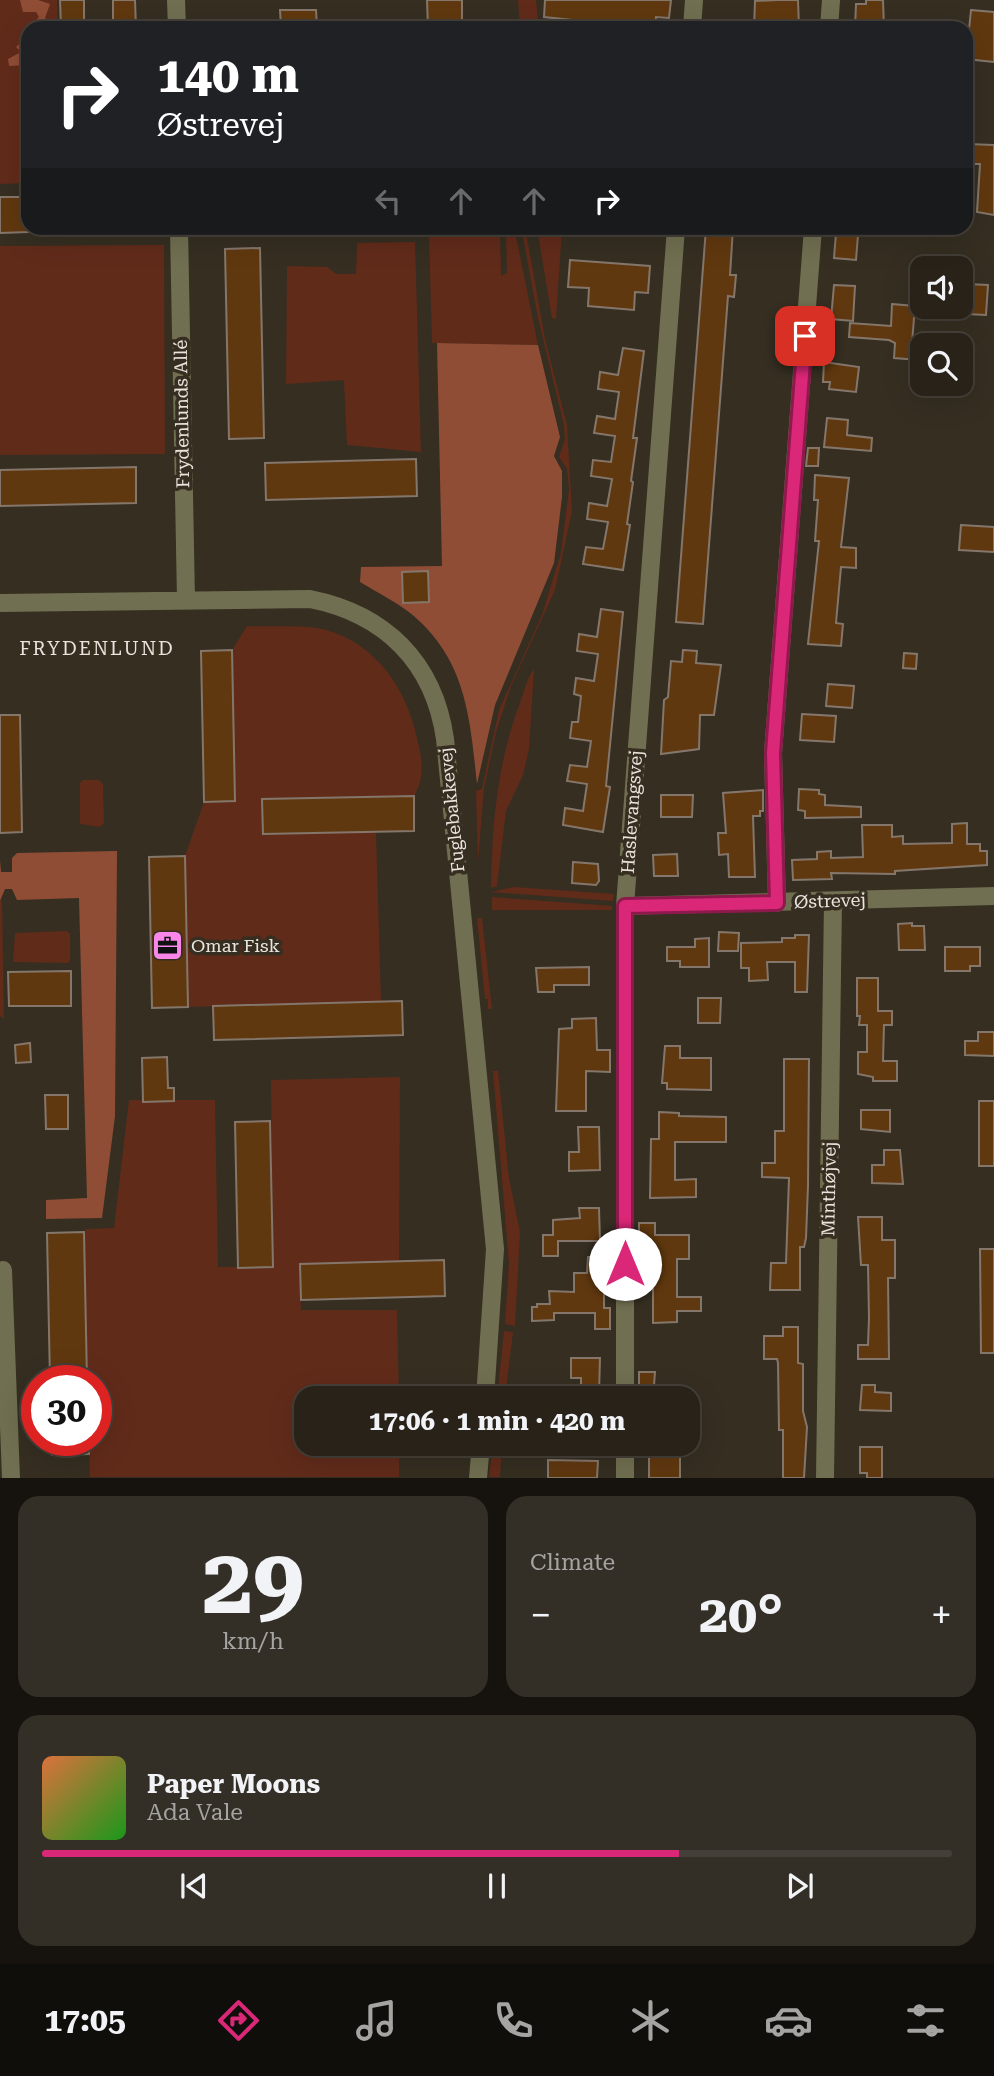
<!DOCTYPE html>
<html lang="en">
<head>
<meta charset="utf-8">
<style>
  :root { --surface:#282219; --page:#342f26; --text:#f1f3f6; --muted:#a5a4a2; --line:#443f38; --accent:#db2777 }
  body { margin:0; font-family:"Roboto Serif",serif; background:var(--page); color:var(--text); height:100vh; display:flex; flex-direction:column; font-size:26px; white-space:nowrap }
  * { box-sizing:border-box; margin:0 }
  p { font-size:23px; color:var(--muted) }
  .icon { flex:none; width:38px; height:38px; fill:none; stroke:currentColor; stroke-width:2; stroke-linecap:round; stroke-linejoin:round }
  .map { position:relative; height:1478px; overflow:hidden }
  .panel { display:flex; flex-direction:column; gap:18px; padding:18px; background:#16130e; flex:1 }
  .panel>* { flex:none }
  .hud { position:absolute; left:21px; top:21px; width:952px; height:214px; border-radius:21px; box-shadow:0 7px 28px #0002,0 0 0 2px var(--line); background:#202124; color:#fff; overflow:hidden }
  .fabs { position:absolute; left:910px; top:256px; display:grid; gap:14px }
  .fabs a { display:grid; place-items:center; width:63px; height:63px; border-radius:14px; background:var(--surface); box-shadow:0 7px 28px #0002,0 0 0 2px var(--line); font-size:35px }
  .speed { position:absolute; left:21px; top:1365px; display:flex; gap:14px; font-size:35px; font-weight:700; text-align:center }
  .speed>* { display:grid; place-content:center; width:91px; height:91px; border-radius:50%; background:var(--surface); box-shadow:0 7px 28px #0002,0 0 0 2px var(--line); line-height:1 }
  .speed .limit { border:10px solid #d22; background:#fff; color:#111 }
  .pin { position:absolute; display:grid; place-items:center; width:60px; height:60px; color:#fff; margin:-30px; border-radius:14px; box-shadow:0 4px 10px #0006 }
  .me { position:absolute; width:77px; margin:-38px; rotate:0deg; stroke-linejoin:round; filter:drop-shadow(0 0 5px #0008) }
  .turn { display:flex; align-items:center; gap:24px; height:147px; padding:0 21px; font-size:32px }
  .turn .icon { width:91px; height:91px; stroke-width:2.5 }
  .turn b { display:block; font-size:49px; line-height:60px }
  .lanes { display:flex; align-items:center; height:66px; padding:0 21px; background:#0003; justify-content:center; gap:35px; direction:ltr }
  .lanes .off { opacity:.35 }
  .big { font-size:52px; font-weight:700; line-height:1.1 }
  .panel .card { flex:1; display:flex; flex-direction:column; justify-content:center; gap:10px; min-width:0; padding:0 24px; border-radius:21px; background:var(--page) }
  .panel .dial { align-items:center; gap:0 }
  .dial b { font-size:91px; line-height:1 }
  .song { display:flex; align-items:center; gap:21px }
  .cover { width:84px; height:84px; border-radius:10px; background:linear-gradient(135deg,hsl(20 70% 55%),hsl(120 70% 35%)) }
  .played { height:7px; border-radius:4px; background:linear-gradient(90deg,var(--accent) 70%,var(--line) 70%) }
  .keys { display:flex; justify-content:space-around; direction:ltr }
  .heat { display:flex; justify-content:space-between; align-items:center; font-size:38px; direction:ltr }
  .panel .tiles { flex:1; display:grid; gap:18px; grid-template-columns:1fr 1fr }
  .card:last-child { grid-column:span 2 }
  .trip { position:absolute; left:294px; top:1386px; width:406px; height:70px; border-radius:21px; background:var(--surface); box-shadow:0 7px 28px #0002,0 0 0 2px var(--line); font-weight:700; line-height:70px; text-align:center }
  .tabs { display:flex; height:112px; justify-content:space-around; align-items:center; background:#100e0a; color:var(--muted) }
  .tabs .icon { width:49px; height:49px }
  .tabs .active { color:var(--accent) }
  .tabs b { font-size:32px; color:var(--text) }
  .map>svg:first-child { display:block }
  .green { fill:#612b1a }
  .forest { fill:#904d36 }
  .building { fill:#60380f; stroke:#84766b; stroke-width:2 }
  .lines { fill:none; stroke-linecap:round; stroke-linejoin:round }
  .street { stroke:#716f51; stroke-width:18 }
  .route-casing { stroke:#8e194d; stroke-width:18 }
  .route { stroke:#db2777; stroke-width:12 }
  .labels { text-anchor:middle; stroke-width:7; stroke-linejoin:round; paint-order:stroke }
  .street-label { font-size:18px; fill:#e9e4dc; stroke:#352e21 }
  .poi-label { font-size:18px; fill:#e9e4dc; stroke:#352e21; text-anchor:start }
  .neighbourhood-label { font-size:19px; letter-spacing:2px; fill:#e9e4dc; stroke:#352e21 }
</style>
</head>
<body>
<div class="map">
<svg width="994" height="1478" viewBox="0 0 994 1478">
  <rect width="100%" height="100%" fill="#352e21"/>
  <path class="green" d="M0 0H57L58 28H28V183L0 184Z
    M518 0H536L539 28H520Z
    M537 228H562L556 319 552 318Z
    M515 231 538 345 432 343 429 234 500 233 501 276 507 273 506 232Z
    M522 232H526L545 339 567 425 572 511 555 590 511 686 496 732 484 788 478 862 476 791 482 789 499 710 542 615 561 553 569 489 567 469 559 457 565 439 564 425 538 318Z
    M415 242 421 452 347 445 344 380 286 384 287 266 327 267 336 274H356L357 243Z
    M164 245 165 454 0 455V246Z
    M247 626C270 627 294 625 317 628 368 637 403 681 415 730 421 754 427 774 414 796L263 799V834L376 832 381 1002 188 1007 185 856 204 802 235 801 232 650Z
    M534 669 529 749 523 775 506 811 497 886 491 888C492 824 497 764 520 703 524 692 527 677 534 669Z
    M83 780H99L103 784 104 823 100 827 80 824V783Z
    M514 887 614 894 613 901 491 892Z
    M492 897 612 906V910H492Z
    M0 901H2L4 1019 0 1016Z
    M477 918H482L492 1009H488V999H485Z
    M67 931 70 934V960L68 963 13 962 15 933Z
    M493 1071H498L509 1178 520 1232 515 1326 505 1324 509 1263Z
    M400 1077 399 1261 300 1264 301 1310H397L399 1398H306V1444H399V1477H90L89 1440H96V1381H87L84 1232 86 1229 114 1228 129 1100H215L218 1267H273L271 1080Z
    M504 1331 513 1332 505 1398H497Z
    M493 1444H502L500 1477H489Z"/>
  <path class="forest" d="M20 0H38L50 4 45 18 52 23 50 28H29L39 17 36 12H23Z
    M28 36V65L9 66 8 59 21 52 16 47Z
    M437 343 538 345 560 437 554 456 562 471V497L554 563 495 705 477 784C470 720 467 663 415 617 399 603 378 593 360 582L361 567 442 566Z
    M117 851 115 1116 102 1218 46 1219V1200L87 1198 79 898 17 900 12 889H5L0 901V860L1 872H12V858L17 853Z"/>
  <path class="building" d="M60 0H84V28H61Z
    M113 0H135L136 28H113Z
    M427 0H462V28H428Z
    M545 0H671L669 18 656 17 655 28H571L572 20 544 17Z
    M778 0H798L799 28H754L755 1Z
    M866 0H883L884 28H855L856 4H866Z
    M280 10H316L317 28H281Z
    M971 10 994 12V62L966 59Z
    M968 144 994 145V215L977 212 980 164H967Z
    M0 197H28V232L0 233Z
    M706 228H733L730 275H736L734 297 728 296 703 624 676 622Z
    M836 233 858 235 856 260 834 258Z
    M260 248 264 438 229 439 225 249Z
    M570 260 650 266 648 293 635 292 634 310 588 306 589 288 568 287Z
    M967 284 988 285 986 315 966 314Z
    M834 285 855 286 853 321 831 319Z
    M892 304 915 306 912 343 920 344 918 360 894 358 895 343 889 340 849 337 850 323 891 326Z
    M623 348 644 351 633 438H637L631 481 633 482 627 524 630 525 623 570 583 564 586 547 603 549 608 522 587 519 589 503 607 506 612 479 591 476 593 460 611 462 615 436 594 433 597 416 615 419 619 392 598 389 600 372 618 375Z
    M824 362 859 367 856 392 829 389 830 382H823Z
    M827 418 848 420 847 435 872 438 871 451 824 447Z
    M808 448H819L818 466H806Z
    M416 459 417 496 266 500 265 463Z
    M136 467V503L0 506V470Z
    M815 475 849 478 841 547 856 548V568L841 567 836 623 843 624 841 646 808 644 819 541H815L818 500H814Z
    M961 525 994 527V552L959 550Z
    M428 571 429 602 403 603 402 572Z
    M601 609 623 612 606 786 610 787 603 832 563 825 565 808 583 811 587 784 567 781 570 765 587 767 591 741 570 738 572 722H578L581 696 574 694 576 678 594 681 598 654 577 651 579 634 597 637Z
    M232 650 235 801 204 802 201 651Z
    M683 650 697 651 696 663 721 665 714 715H700L699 749 661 754 664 700 668 697 671 661 682 662Z
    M904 653 917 654 916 669 903 668Z
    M828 684 854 686 852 708 826 706Z
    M802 714 836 716 834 742 800 740Z
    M0 715H20L22 832 0 833Z
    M799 789 819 790V794L825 795V805L861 807V817L805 818V811L798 810Z
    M763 790V811H760V816H753L755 877H729L728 854 719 855 718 833H726L723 793Z
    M661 795H693L692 817H661Z
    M414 796V831L263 834 262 799Z
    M967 823V844H980V851H987V865L895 871V874L831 873 832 879 793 880 792 860 817 859V852L831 851V858L863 857 862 825H892V837L903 836V844L952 843V824Z
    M677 854 678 876H654L653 855Z
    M185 856 188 1007 152 1008 149 857Z
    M573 862 598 864 599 881 596 885 572 883Z
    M912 923V926H924L925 950H899L898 924Z
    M719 932 739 933 738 951H718Z
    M795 935H809L807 992H795V962H767L768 980 749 981V968H741V943L782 942V938H795Z
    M709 938V967H680V961H667V947H695V939Z
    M945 947H980V966H970V971H945Z
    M589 967V985H554V992H538L536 968Z
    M71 971V1006H9L8 972Z
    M857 978H878V1011H892V1025H884L883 1061H897V1081H873V1077L858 1074V1052H867V1025H859L860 1016H857Z
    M698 998H721L720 1023H698Z
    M402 1001 403 1035 214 1040 213 1006Z
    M596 1018 597 1050H610V1072L586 1071V1111H556L559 1029 572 1028V1019Z
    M978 1032H994V1056L965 1055V1041H978Z
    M30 1043 31 1062 16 1063 15 1045Z
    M665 1046H680V1058H711V1090L667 1089V1083H662Z
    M167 1057 168 1088H174V1101L143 1102 142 1058Z
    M784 1059H809L808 1186 806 1238 804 1247H800V1290H770L771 1263H786L789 1178 762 1177V1163H775V1131H784Z
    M45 1095H68V1129H46Z
    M979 1101H994V1166H979Z
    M861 1110H890V1132L861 1129Z
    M659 1112 679 1113V1116L726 1117V1142H675V1180L696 1179V1197L650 1198 651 1139H659Z
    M270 1121 273 1267 238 1268 235 1122Z
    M578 1127H599L600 1170 569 1171V1152H579Z
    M884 1150H900L903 1184 872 1183V1165H884Z
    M579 1208H599L600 1241H558V1256H543V1235H553V1220L580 1218Z
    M858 1217H882V1240H895V1278H888L889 1359H858V1345H868L869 1318 868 1265H861Z
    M639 1223H655V1235H689V1259H677V1297H701V1311H677V1322L653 1323V1259H650V1240L639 1239Z
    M84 1232 87 1381H50L47 1233Z
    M980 1249H994V1353H981Z
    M588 1257H604V1308H610V1329H595V1313H554V1320L532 1321V1307H537V1304H550L549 1291 574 1292V1273H587Z
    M444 1260 445 1296 301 1300 300 1264Z
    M783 1327H798V1363L803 1364V1411L807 1427 804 1478H783V1430H779L778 1363 777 1359H764V1336H783Z
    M571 1358H600L599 1394H581V1378H571Z
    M639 1372H655L653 1398H639Z
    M862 1385H875V1392L891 1393V1411L860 1410Z
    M52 1440H89V1454L52 1455Z
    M860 1447H882V1478H867V1473H860Z
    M649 1457H680V1478H649Z
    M548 1460 598 1461 597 1478H548Z"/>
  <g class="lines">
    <path class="street" d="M176 0 177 28
      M692 28 694 0
      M829 28 831 0
      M179 228 186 600
      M0 603 310 599C385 614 434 662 445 739L495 1249 485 1398
      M777 903 773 753 813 228
      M625 906 994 896
      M3 1270 11 1478
      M625 1398V906L676 228
      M625 1444V1478
      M478 1478 481 1444
      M825 1478 833 901"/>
  </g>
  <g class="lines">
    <defs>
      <path id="route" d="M625 1264V906L777 903 773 753 805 336"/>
    </defs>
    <use href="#route" class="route-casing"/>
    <use href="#route" class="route"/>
  </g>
  <defs>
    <symbol id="office-square" viewBox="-11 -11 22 22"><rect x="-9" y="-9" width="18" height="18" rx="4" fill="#f987e9" stroke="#352e21"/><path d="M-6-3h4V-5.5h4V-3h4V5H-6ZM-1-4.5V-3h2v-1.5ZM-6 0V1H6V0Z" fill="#111"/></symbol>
  </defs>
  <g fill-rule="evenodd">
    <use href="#office-square" x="150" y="928" width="35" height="35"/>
  </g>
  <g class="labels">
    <g class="street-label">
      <text transform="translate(182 414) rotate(-91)" y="6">Frydenlunds Allé</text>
      <text transform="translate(452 810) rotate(-96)" y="6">Fuglebakkevej</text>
      <text transform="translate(632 812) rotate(-86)" y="6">Haslevangsvej</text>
      <text transform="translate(830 901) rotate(-2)" y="6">Østrevej</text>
      <text transform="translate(829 1189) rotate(-89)" y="6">Minthøjvej</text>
    </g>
    <g class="poi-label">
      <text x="191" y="952">Omar Fisk</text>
    </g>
    <g class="neighbourhood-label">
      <text x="97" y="655">FRYDENLUND</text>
    </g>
  </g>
</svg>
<div class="fabs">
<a><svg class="icon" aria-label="sound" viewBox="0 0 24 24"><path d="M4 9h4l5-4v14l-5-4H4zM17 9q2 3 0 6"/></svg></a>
<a><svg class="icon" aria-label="search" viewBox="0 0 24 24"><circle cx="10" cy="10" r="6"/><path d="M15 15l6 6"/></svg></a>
</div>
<div class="speed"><div class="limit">30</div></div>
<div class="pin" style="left:805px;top:336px;background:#d93025"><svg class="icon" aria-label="arrive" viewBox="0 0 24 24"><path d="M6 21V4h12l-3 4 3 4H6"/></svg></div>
<svg class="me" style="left:625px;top:1264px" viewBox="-20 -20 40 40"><circle r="19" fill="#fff"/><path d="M0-13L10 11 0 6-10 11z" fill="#db2777"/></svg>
<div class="trip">17:06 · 1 min · 420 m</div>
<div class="hud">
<div class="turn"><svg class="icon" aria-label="right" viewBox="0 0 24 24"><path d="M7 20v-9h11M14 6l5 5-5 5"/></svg><div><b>140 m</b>Østrevej</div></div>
<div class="lanes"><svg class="icon off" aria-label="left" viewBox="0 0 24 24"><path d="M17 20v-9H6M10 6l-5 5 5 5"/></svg><svg class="icon off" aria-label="ahead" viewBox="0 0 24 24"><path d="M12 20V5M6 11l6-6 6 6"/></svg><svg class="icon off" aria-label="ahead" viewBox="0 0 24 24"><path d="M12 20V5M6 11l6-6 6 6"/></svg><svg class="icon" aria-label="right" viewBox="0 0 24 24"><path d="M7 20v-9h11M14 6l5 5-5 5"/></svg></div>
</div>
</div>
<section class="panel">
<div class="tiles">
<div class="card dial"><b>29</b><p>km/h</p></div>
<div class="card"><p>Climate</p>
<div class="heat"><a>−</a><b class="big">20°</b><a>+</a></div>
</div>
<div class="card">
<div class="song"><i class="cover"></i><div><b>Paper Moons</b><p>Ada Vale</p></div></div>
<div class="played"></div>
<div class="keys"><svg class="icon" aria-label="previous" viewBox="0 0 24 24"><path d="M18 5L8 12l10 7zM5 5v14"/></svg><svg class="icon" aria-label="pause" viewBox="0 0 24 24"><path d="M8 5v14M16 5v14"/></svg><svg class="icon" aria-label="next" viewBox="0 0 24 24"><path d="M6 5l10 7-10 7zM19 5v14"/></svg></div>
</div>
</div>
</section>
<nav class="tabs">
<b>17:05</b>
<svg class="icon active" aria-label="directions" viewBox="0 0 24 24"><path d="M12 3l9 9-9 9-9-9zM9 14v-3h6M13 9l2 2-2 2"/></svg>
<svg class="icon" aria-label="music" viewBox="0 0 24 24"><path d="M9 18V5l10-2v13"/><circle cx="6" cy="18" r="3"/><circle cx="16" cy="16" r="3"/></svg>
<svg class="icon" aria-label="phone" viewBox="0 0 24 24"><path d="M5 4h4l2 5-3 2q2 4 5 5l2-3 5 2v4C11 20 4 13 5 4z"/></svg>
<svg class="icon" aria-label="climate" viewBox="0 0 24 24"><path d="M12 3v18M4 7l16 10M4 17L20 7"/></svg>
<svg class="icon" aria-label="car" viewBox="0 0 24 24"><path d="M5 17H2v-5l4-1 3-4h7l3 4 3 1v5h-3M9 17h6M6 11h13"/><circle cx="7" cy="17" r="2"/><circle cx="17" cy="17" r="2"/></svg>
<svg class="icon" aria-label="filters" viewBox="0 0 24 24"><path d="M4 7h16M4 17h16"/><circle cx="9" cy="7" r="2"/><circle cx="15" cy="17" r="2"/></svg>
</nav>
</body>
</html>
